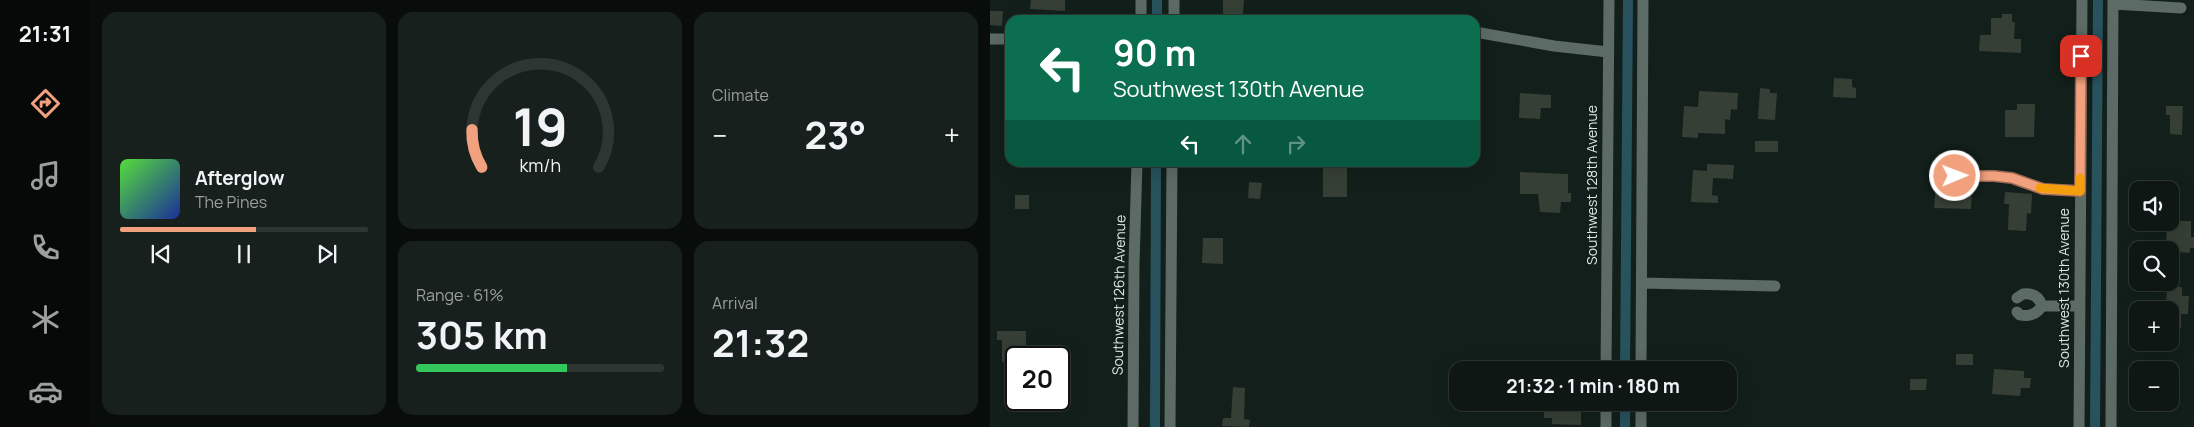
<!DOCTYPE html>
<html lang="en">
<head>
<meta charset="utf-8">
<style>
  :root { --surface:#0e1714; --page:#17201d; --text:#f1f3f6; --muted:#9b9fa0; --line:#2e3634; --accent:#f2a17e }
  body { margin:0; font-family:Manrope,sans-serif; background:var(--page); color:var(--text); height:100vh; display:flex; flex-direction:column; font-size:19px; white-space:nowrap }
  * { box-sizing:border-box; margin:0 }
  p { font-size:16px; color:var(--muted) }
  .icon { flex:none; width:28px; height:28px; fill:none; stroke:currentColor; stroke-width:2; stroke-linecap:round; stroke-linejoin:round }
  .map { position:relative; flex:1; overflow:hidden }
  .panel { display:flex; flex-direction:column; gap:12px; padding:12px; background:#080d0b; width:900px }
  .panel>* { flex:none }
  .banner { position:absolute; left:15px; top:15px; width:475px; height:152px; border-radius:15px; box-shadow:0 5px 20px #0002,0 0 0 1px var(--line); background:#0b6e4f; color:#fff; overflow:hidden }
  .buttons { position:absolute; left:1139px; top:181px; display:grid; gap:10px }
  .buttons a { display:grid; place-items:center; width:50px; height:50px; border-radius:10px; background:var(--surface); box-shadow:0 5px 20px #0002,0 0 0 1px var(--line); font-size:25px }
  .speed { position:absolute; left:15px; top:346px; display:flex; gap:10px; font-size:25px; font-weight:700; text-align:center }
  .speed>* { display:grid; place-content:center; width:65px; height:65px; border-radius:50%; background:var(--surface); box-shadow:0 5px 20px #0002,0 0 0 1px var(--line); line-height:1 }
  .speed .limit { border:2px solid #111; border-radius:8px; background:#fff; color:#111 }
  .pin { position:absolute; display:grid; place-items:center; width:42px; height:42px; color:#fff; margin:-21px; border-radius:10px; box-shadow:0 2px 8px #0006 }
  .me { position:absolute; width:55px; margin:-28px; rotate:89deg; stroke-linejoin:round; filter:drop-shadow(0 0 4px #0008) }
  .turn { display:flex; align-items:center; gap:18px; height:105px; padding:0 25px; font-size:22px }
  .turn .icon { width:65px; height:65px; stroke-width:2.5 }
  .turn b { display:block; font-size:35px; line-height:42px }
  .lanes { display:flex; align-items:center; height:48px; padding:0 25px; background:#0003; justify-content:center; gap:25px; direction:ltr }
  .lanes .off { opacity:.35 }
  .big { font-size:38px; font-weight:700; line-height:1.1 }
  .panel .card { flex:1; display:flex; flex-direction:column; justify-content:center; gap:8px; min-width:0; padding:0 18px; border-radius:15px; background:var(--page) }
  .panel .dial { align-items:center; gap:0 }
  .dial svg { height:130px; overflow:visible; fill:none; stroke:var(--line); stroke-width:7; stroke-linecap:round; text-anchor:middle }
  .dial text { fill:var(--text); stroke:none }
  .song { display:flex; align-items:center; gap:15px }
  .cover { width:60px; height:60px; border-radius:8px; background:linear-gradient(135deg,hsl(110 70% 55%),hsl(230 70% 35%)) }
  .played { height:5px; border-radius:2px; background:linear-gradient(90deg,var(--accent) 55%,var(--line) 55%) }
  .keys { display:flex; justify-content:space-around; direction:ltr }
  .heat { display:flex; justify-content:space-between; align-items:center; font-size:28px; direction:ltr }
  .charge { height:8px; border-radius:4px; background:linear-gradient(90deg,#34c759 61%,var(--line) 0) }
  .panel .tiles { flex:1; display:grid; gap:12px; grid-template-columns:repeat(3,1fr) }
  .card:first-child { grid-row:span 2 }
  .trip { position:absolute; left:459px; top:361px; width:288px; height:50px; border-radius:15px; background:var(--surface); box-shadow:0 5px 20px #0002,0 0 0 1px var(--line); font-weight:700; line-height:50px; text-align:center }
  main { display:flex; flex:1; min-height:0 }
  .dock { display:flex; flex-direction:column; width:90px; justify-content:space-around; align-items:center; background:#060908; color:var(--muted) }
  .dock .icon { width:35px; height:35px }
  .dock .selected { color:var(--accent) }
  .dock b { font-size:22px; color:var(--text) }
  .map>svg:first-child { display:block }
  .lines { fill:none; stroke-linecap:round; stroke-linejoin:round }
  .canal { stroke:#27525e; stroke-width:10 }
  .building { fill:#363f35 }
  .minor { stroke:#5c6b65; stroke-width:11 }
  .route-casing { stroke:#9d6952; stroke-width:12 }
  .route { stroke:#f2a17e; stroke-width:9 }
  .slow { stroke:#f59e0b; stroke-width:9 }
  .labels { text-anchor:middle; stroke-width:4; stroke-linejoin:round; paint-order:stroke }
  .street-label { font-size:14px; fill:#dee6e3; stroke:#121f1a }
</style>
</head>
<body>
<main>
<nav class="dock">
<b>21:31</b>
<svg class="icon selected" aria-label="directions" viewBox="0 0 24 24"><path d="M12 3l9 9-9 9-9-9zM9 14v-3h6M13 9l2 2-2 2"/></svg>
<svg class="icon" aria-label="music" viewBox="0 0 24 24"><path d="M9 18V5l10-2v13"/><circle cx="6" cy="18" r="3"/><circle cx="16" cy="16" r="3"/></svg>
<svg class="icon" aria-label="phone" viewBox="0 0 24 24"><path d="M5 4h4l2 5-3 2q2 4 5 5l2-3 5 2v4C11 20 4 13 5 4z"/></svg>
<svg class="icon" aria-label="climate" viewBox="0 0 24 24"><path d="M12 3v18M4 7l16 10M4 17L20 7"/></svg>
<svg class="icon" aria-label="car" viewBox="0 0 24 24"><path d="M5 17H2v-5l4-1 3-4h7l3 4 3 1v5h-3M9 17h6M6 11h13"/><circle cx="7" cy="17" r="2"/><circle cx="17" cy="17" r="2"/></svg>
</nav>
<section class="panel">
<div class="tiles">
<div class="card">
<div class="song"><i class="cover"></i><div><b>Afterglow</b><p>The Pines</p></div></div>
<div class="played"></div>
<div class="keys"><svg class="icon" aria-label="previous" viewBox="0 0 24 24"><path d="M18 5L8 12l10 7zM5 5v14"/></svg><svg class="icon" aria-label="pause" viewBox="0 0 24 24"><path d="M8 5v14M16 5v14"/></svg><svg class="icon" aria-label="next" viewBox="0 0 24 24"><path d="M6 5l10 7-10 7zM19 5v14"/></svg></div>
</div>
<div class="card dial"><svg viewBox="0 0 100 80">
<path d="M14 69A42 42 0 1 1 86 69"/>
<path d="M14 69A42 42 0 0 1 8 46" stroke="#f2a17e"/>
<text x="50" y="56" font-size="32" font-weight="700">19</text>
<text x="50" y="72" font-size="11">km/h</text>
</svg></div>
<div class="card"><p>Climate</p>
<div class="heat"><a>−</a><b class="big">23°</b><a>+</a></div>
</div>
<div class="card"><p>Range · 61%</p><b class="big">305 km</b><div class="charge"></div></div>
<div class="card"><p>Arrival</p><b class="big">21:32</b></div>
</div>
</section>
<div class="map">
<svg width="1204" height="427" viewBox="0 0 1204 427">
  <rect width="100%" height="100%" fill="#121f1a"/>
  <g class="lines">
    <path class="canal" d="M167 20V0
      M635 370 638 0
      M165 427 166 162
      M635 427V402
      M1105 427 1108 0"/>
  </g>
  <path class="building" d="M41 0H75V11L40 9Z
    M233 0H254L253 14H245L244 20H233Z
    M0 11H13L12 26 0 25Z
    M1012 14H1022V22H1025L1024 39H1031V53L989 51 990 35H1001V18H1012Z
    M844 78 862 79V87L866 88V98L843 97Z
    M770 88 780 89V93H787L785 120 768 119Z
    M709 91 748 93 747 110 741 109 740 120 735 119V134L708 133V138L692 137 694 106 708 107Z
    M530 93 561 95V108H551L550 119 529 118Z
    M1027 104H1045L1044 137H1015V110H1027Z
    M1176 106H1193L1192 135 1180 134V115H1176Z
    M765 141H788V152H765Z
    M333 162H357V197H333Z
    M717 164 744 165 743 179 723 178 722 195 728 196V203L701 202 703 170 717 171Z
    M530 172 578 174V193H581V202H571L570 213 550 212 548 194H530Z
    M259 182 272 183 270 199 258 198Z
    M946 185 982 187 981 209 944 208Z
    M1015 192 1042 194 1041 214 1037 213 1036 231 1018 230 1019 204H1014Z
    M25 195H39V209H25Z
    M1180 221H1201V237H1204V248H1200V253L1188 252V246H1176L1177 222Z
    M213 238H233V264L212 263Z
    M1177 287H1192V296H1199L1198 314H1191V328H1180V310H1176Z
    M7 331H36V358H26V374H16L17 362H12V340H7Z
    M966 354H983V365H966Z
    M1004 369 1034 371V378H1041L1040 388H1031L1030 396 1002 394Z
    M920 379H937L936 390H920Z
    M243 387 255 388 254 419 260 420 259 427 232 426 233 418H241Z
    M554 402H583V412H591V425L562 424V418H554Z"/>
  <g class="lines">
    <path class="minor" d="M151 0V20
      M1123 4 1191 8
      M184 20V0
      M485 32 564 46 618 52
      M0 39H20
      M965 176H1004L1022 178 1053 189 1090 191
      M652 283 785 286
      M1027 298 1033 294C1042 293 1049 296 1052 306
      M1027 312 1030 315C1039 317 1047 314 1052 306H1089
      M616 370 619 0
      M651 370 653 0
      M143 427 144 265 147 162
      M180 427 182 162
      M616 427V402
      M651 427V402
      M1089 427 1092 0
      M1121 427 1123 0"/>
  </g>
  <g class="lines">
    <defs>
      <path id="route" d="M965 176H1004L1022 178 1053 189 1090 191 1091 56"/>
    </defs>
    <use href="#route" class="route-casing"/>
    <use href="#route" class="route"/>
    <path class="slow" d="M1050 188 1090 191V178"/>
  </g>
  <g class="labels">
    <g class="street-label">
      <text transform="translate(602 185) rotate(-90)" y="5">Southwest 128th Avenue</text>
      <text transform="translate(1074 288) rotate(-90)" y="5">Southwest 130th Avenue</text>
      <text transform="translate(129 295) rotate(-89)" y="5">Southwest 126th Avenue</text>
    </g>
  </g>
</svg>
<div class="buttons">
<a><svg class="icon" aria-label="sound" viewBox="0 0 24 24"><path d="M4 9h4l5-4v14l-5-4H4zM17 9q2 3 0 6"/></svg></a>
<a><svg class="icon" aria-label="search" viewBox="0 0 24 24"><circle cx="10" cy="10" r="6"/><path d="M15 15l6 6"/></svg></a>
<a>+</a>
<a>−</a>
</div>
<div class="speed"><div class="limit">20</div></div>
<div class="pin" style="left:1091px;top:56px;background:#d93025"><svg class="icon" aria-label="arrive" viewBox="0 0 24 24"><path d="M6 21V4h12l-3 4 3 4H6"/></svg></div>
<svg class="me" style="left:965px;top:176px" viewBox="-20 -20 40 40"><circle r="17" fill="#f2a17e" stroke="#fff" stroke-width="3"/><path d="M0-11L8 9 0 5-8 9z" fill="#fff"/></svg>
<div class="trip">21:32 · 1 min · 180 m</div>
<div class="banner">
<div class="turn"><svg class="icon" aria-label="left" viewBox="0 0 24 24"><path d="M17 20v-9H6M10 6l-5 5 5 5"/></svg><div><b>90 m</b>Southwest 130th Avenue</div></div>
<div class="lanes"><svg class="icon" aria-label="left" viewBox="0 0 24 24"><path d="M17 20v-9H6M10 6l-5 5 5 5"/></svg><svg class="icon off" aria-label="ahead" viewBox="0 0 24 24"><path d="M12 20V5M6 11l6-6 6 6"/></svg><svg class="icon off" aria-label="right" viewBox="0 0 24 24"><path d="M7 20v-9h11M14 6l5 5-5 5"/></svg></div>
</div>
</div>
</main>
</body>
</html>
